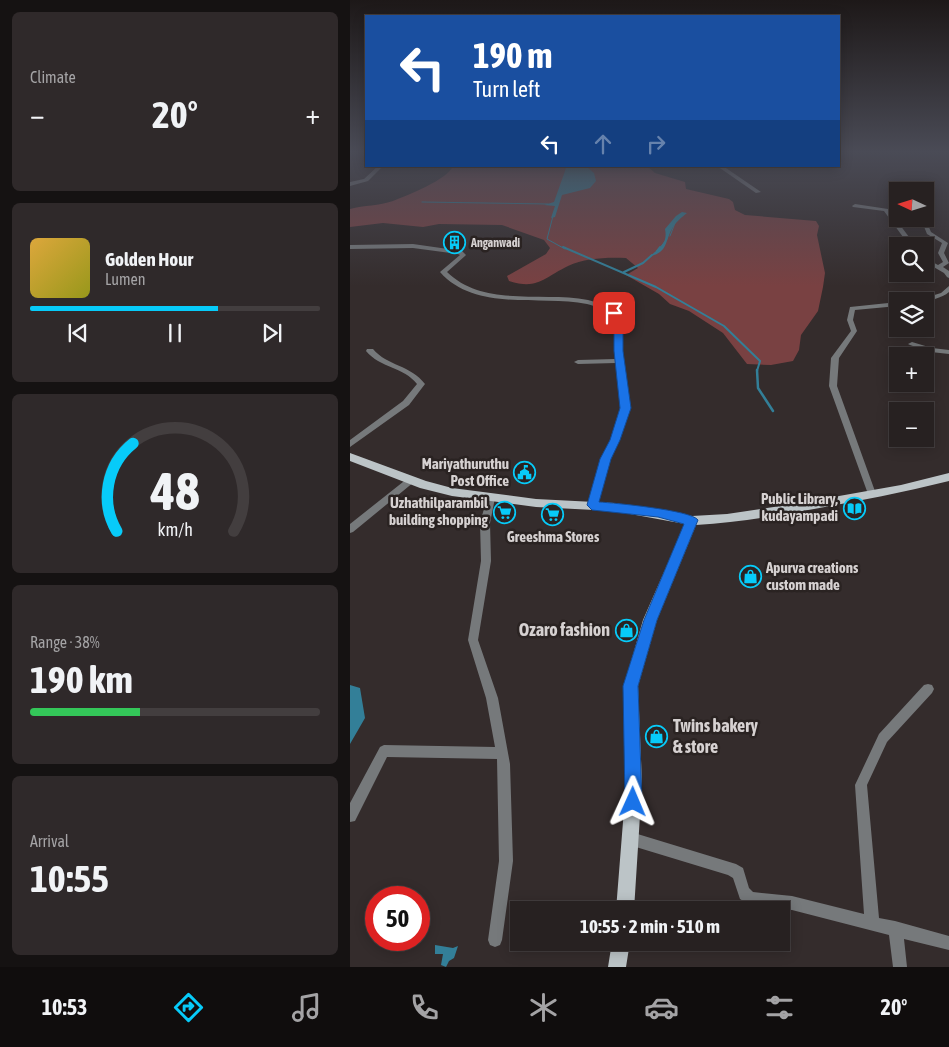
<!DOCTYPE html>
<html lang="en">
<head>
<meta charset="utf-8">
<style>
  :root { --surface:#272121; --page:#2f292a; --text:#f1f3f6; --muted:#a4a3a5; --line:#433e3f; --accent:#07cbf9 }
  body { margin:0; font-family:"Asap Condensed",sans-serif; background:var(--page); color:var(--text); height:100vh; display:flex; flex-direction:column; font-size:19px; white-space:nowrap }
  * { box-sizing:border-box; margin:0 }
  p { font-size:16px; color:var(--muted) }
  .icon { flex:none; width:28px; height:28px; fill:none; stroke:currentColor; stroke-width:2; stroke-linecap:round; stroke-linejoin:round }
  .map { position:relative; flex:1; overflow:hidden }
  .side { display:flex; flex-direction:column; gap:12px; padding:12px; background:#151212; width:350px }
  .side>* { flex:none }
  .banner { position:absolute; left:15px; top:15px; width:475px; height:152px; border-radius:0px; box-shadow:0 2px 12px #0003,0 0 0 1px var(--line); background:#1a4fa0; color:#fff; overflow:hidden }
  .needle { width:32px; rotate:274deg }
  .fabs { position:absolute; left:539px; top:182px; display:grid; gap:10px }
  .fabs a { display:grid; place-items:center; width:45px; height:45px; border-radius:0px; background:var(--surface); box-shadow:0 2px 12px #0003,0 0 0 1px var(--line); font-size:25px }
  .speed { position:absolute; left:15px; top:886px; display:flex; gap:10px; font-size:25px; font-weight:700; text-align:center }
  .speed>* { display:grid; place-content:center; width:65px; height:65px; border-radius:50%; background:var(--surface); box-shadow:0 2px 12px #0003,0 0 0 1px var(--line); line-height:1 }
  .speed .limit { border:8px solid #d22; background:#fff; color:#111 }
  .pin { position:absolute; display:grid; place-items:center; width:42px; height:42px; color:#fff; margin:-21px; border-radius:10px; box-shadow:0 2px 8px #0006 }
  .me { position:absolute; width:55px; margin:-28px; rotate:1deg; stroke-linejoin:round; filter:drop-shadow(0 0 4px #0008) }
  .turn { display:flex; align-items:center; gap:18px; height:105px; padding:0 25px; font-size:22px }
  .turn .icon { width:65px; height:65px; stroke-width:2.5 }
  .turn b { display:block; font-size:35px; line-height:42px }
  .lanes { display:flex; align-items:center; height:48px; padding:0 25px; background:#0003; justify-content:center; gap:25px; direction:ltr }
  .lanes .off { opacity:.35 }
  .big { font-size:38px; font-weight:700; line-height:1.1 }
  .side .card { flex:1; display:flex; flex-direction:column; justify-content:center; gap:8px; min-width:0; padding:0 18px; border-radius:8px; background:var(--page) }
  .side .dial { align-items:center; gap:0 }
  .dial svg { height:130px; overflow:visible; fill:none; stroke:var(--line); stroke-width:7; stroke-linecap:round; text-anchor:middle }
  .dial text { fill:var(--text); stroke:none }
  .song { display:flex; align-items:center; gap:15px }
  .cover { width:60px; height:60px; border-radius:8px; background:linear-gradient(135deg,hsl(40 70% 55%),hsl(60 70% 35%)) }
  .played { height:5px; border-radius:2px; background:linear-gradient(90deg,var(--accent) 65%,var(--line) 65%) }
  .keys { display:flex; justify-content:space-around; direction:ltr }
  .heat { display:flex; justify-content:space-between; align-items:center; font-size:28px; direction:ltr }
  .charge { height:8px; border-radius:4px; background:linear-gradient(90deg,#34c759 38%,var(--line) 0) }
  .trip { position:absolute; left:160px; top:901px; width:280px; height:50px; border-radius:0px; background:var(--surface); box-shadow:0 2px 12px #0003,0 0 0 1px var(--line); font-weight:700; line-height:50px; text-align:center }
  .dock { display:flex; height:80px; justify-content:space-around; align-items:center; background:#100d0d; color:var(--muted) }
  .dock .icon { width:35px; height:35px }
  .dock .selected { color:var(--accent) }
  .dock b { font-size:22px; color:var(--text) }
  main { display:flex; flex:1; min-height:0 }
  .map>svg:first-child { display:block }
  .green { fill:#794142 }
  .water { fill:#337f98 }
  .lines { fill:none; stroke-linecap:round; stroke-linejoin:round }
  .stream-far2 { stroke:#337f98; stroke-width:1 }
  .stream-far1 { stroke:#337f98; stroke-width:2 }
  .stream { stroke:#337f98; stroke-width:2.5 }
  .minor { fill:#76797b; fill-rule:evenodd }
  .major { fill:#bcc4c7; fill-rule:evenodd }
  .route { fill:#1a73e8; stroke:#114b97 }
  .labels { text-anchor:middle; stroke-width:5; stroke-linejoin:round; paint-order:stroke }
  .far-poi-label { font-size:12px; font-weight:bold; fill:#d6d1d1; stroke:#2a2322; text-anchor:start }
  .poi-label { font-size:15px; font-weight:bold; fill:#d6d1d1; stroke:#2a2322; text-anchor:end }
  .near-poi-label { font-size:18px; font-weight:bold; fill:#d6d1d1; stroke:#2a2322; text-anchor:end }
</style>
</head>
<body>
<main>
<section class="side">
<div class="card"><p>Climate</p>
<div class="heat"><a>−</a><b class="big">20°</b><a>+</a></div>
</div>
<div class="card">
<div class="song"><i class="cover"></i><div><b>Golden Hour</b><p>Lumen</p></div></div>
<div class="played"></div>
<div class="keys"><svg class="icon" aria-label="previous" viewBox="0 0 24 24"><path d="M18 5L8 12l10 7zM5 5v14"/></svg><svg class="icon" aria-label="pause" viewBox="0 0 24 24"><path d="M8 5v14M16 5v14"/></svg><svg class="icon" aria-label="next" viewBox="0 0 24 24"><path d="M6 5l10 7-10 7zM19 5v14"/></svg></div>
</div>
<div class="card dial"><svg viewBox="0 0 100 80">
<path d="M14 69A42 42 0 1 1 86 69"/>
<path d="M14 69A42 42 0 0 1 24 15" stroke="#07cbf9"/>
<text x="50" y="56" font-size="32" font-weight="700">48</text>
<text x="50" y="72" font-size="11">km/h</text>
</svg></div>
<div class="card"><p>Range · 38%</p><b class="big">190 km</b><div class="charge"></div></div>
<div class="card"><p>Arrival</p><b class="big">10:55</b></div>
</section>
<div class="map">
<svg width="599" height="967" viewBox="0 0 599 967">
  <rect width="100%" height="100%" fill="#342c2c"/>
  <path class="green" d="M103 166H297L305 173 335 182 336 189 379 199 383 202 385 210 395 215 466 221 469 226 467 235 475 273 473 287 468 311 451 335 449 350 443 361 421 365 397 364 373 333 339 311 320 304 309 294 276 275 288 268 276 258C257 257 235 258 218 266 193 278 188 290 159 281L157 276 196 254 200 248 194 240 152 225 89 224 73 227 33 223 0 227V209C14 205 29 206 43 201 58 195 97 180 103 166Z"/>
  <path class="water" d="M211 166H236L244 173 246 181 240 188 212 195 205 217 201 218 205 206 194 205 204 202 215 171 216 167Z
    M332 212 337 213C332 217 326 222 323 227 315 240 318 253 300 256 310 248 318 243 315 229L326 216Z
    M0 685 10 688 15 718 0 744Z
    M85 945 103 948 108 946 104 958 99 961 96 967 91 965 93 954H85Z"/>
  <g class="lines">
    <path class="stream-far2" d="M72 202 198 204
      M203 216 197 239 215 249
      M320 236 325 223
      M309 249 316 240"/>
    <path class="stream-far1" d="M213 247 306 287 374 326 410 361 407 371
      M307 251 310 247
      M274 272 293 263 302 255"/>
    <path class="stream" d="M407 370 408 388 423 411"/>
    <path class="minor" d="M28 166H33L18 181 0 186V182L14 179Z
      M367 166H373L411 192 406 193Z
      M505 204 538 209 559 237 560 246H554L553 237 534 211 503 207 502 206Z
      M575 218 581 232 598 243 594 253 599 263 593 267 599 271V278L597 277 594 273 575 262V258L588 265 593 262 588 253 592 243 577 234 571 219Z
      M63 244 112 251 116 255 115 256 97 272C134 308 192 291 238 300 250 303 260 309 270 315L272 351 279 408 269 440 259 459 245 507H239L237 505 251 459 261 440 271 408 266 363 228 364 224 362 228 360 265 359V317C256 312 247 306 237 304 190 295 125 312 90 272L110 255 108 254 63 248 0 249V245Z
      M599 286V292C591 299 575 302 565 301L591 293Z
      M548 302V306L505 310 503 320 507 331 489 358 487 386 526 494 525 496H519L518 494 479 386 481 358 501 331 497 320 500 307Z
      M562 342 582 348 599 350V354L581 352 560 345 558 344Z
      M17 349H23C37 366 61 365 75 384L59 405 0 447V440L53 401 67 384C54 367 30 368 16 351Z
      M61 477 64 478 65 480 64 482 3 532 0 533V524L58 478Z
      M141 495 144 496 145 498 140 523 141 561 128 640 148 698 160 764 163 861 152 940 150 945 145 947 140 945 138 940 149 861 147 759 37 757 5 821 0 822V803L30 747 34 745 145 747 136 698 118 640 131 561 130 523 137 498 138 496Z
      M578 684 582 685 584 689 582 693 537 742 517 785 529 918 545 921 599 936V950L554 939 557 967H543L539 935 442 910 401 906 390 899 383 878 378 875 276 844 274 839 276 834 281 832 386 864 393 868 399 888 403 892 442 896 514 914 505 785 529 734 574 685Z"/>
    <path class="major" d="M0 453 76 481 102 488 186 499 264 503 342 516 377 514 444 504 551 485 599 473V481C554 492 509 501 464 509 425 516 386 523 346 525L307 620 288 686 292 784 284 910H266L276 784 274 686 293 620 335 524 264 511 186 507 102 496 70 488 0 461Z
      M262 942H280L276 967H258Z"/>
  </g>
  <linearGradient id="sky" x2="0" y2="1"><stop stop-color="#1d1818"/><stop offset="0.53" stop-color="#4a4b56"/><stop offset="1" stop-color="#4a4b56" stop-opacity="0"/></linearGradient>
  <rect width="599" height="286" fill="url(#sky)"/>
  <path class="route" d="M260 311H267L273 319V351L281 408 270 440 261 459 249 502C265 503 341 510 348 520L307 620 288 686 292 802 289 808 283 811 277 808 275 802 273 686 294 620 334 524 308 517 242 510 237 505 250 459 260 440 270 408 264 351V319L259 313Z"/>
  <defs>
    <symbol id="building-ring" viewBox="-11 -11 22 22"><circle r="9.5" fill="#2a2322" stroke="#07cbf9" stroke-width="1.5"/><path d="M-4-6H4V6H1V3H-1V6H-4ZM-2.5-4.3h1.7v1.8h-1.7ZM.8-4.3h1.7v1.8H.8ZM-2.5-1h1.7V.8h-1.7ZM.8-1h1.7V.8H.8Z" fill="#07cbf9"/></symbol>
    <symbol id="civic-ring" viewBox="-11 -11 22 22"><circle r="9.5" fill="#2a2322" stroke="#07cbf9" stroke-width="1.5"/><path d="M-.6-6.5H3V-4.5H.6V-3L4-1V1h2V6H-6V1h2V-1L-.6-3ZM-1.2 2.5V6h2.4V2.5Z" fill="#07cbf9"/></symbol>
    <symbol id="library-ring" viewBox="-11 -11 22 22"><circle r="9.5" fill="#2a2322" stroke="#07cbf9" stroke-width="1.5"/><path d="M-6-4Q-3-5.5-.7-3.5V5Q-3 3-6 4ZM6-4Q3-5.5 .7-3.5V5Q3 3 6 4Z" fill="#07cbf9"/></symbol>
    <symbol id="supermarket-ring" viewBox="-11 -11 22 22"><circle r="9.5" fill="#2a2322" stroke="#07cbf9" stroke-width="1.5"/><path d="M-6-5.5h2.5l.6 2H6L4.5 2H-2.5L-4.4-4H-6ZM-1.5 3.2a1.3 1.3 0 1 0 .1 0ZM3 3.2a1.3 1.3 0 1 0 .1 0Z" fill="#07cbf9"/></symbol>
    <symbol id="shop-ring" viewBox="-11 -11 22 22"><circle r="9.5" fill="#2a2322" stroke="#07cbf9" stroke-width="1.5"/><path d="M-5-2.5h2.3a2.7 3.5 0 0 1 5.4 0H5L5.5 6h-11ZM-1.5-2.5h3a1.5 2.3 0 0 0-3 0Z" fill="#07cbf9"/></symbol>
  </defs>
  <g fill-rule="evenodd">
    <use href="#building-ring" x="92" y="230" width="25" height="25"/>
    <use href="#civic-ring" x="162" y="460" width="25" height="25"/>
    <use href="#library-ring" x="492" y="496" width="25" height="25"/>
    <use href="#supermarket-ring" x="142" y="500" width="25" height="25"/>
    <use href="#supermarket-ring" x="190" y="502" width="25" height="25"/>
    <use href="#shop-ring" x="388" y="564" width="25" height="25"/>
    <use href="#shop-ring" x="264" y="618" width="25" height="25"/>
    <use href="#shop-ring" x="294" y="724" width="25" height="25"/>
  </g>
  <g class="labels">
    <g class="far-poi-label">
      <text x="121" y="247">Anganwadi</text>
    </g>
    <g class="poi-label">
      <text x="159" y="469">Mariyathuruthu<tspan x="159" dy="17">Post Office</tspan></text>
      <text x="488" y="504">Public Library,<tspan x="488" dy="17">kudayampadi</tspan></text>
      <text x="138" y="508">Uzhathilparambil<tspan x="138" dy="17">building shopping</tspan></text>
      <text x="203" y="542" text-anchor="middle">Greeshma Stores</text>
      <text x="416" y="573" text-anchor="start">Apurva creations<tspan x="416" dy="17">custom made</tspan></text>
    </g>
    <g class="near-poi-label">
      <text x="260" y="636">Ozaro fashion</text>
      <text x="323" y="732" text-anchor="start">Twins bakery<tspan x="323" dy="21">&amp; store</tspan></text>
    </g>
  </g>
</svg>
<div class="fabs">
<a><svg class="needle" viewBox="-14 -14 28 28"><path d="M0-13l5 13h-10z" fill="#e53935"/><path d="M0 13l5-13h-10z" fill="#a4a3a5"/></svg></a>
<a><svg class="icon" aria-label="search" viewBox="0 0 24 24"><circle cx="10" cy="10" r="6"/><path d="M15 15l6 6"/></svg></a>
<a><svg class="icon" aria-label="layers" viewBox="0 0 24 24"><path d="M12 4l9 5-9 5-9-5zM3 14l9 5 9-5"/></svg></a>
<a>+</a>
<a>−</a>
</div>
<div class="speed"><div class="limit">50</div></div>
<div class="pin" style="left:264px;top:313px;background:#d93025"><svg class="icon" aria-label="arrive" viewBox="0 0 24 24"><path d="M6 21V4h12l-3 4 3 4H6"/></svg></div>
<svg class="me" style="left:283px;top:802px" viewBox="-20 -20 40 40"><path d="M0-17L14 15 0 8-14 15z" fill="#1a73e8" stroke="#fff" stroke-width="4"/></svg>
<div class="trip">10:55 · 2 min · 510 m</div>
<div class="banner">
<div class="turn"><svg class="icon" aria-label="left" viewBox="0 0 24 24"><path d="M17 20v-9H6M10 6l-5 5 5 5"/></svg><div><b>190 m</b>Turn left</div></div>
<div class="lanes"><svg class="icon" aria-label="left" viewBox="0 0 24 24"><path d="M17 20v-9H6M10 6l-5 5 5 5"/></svg><svg class="icon off" aria-label="ahead" viewBox="0 0 24 24"><path d="M12 20V5M6 11l6-6 6 6"/></svg><svg class="icon off" aria-label="right" viewBox="0 0 24 24"><path d="M7 20v-9h11M14 6l5 5-5 5"/></svg></div>
</div>
</div>
</main>
<nav class="dock">
<b>10:53</b>
<svg class="icon selected" aria-label="directions" viewBox="0 0 24 24"><path d="M12 3l9 9-9 9-9-9zM9 14v-3h6M13 9l2 2-2 2"/></svg>
<svg class="icon" aria-label="music" viewBox="0 0 24 24"><path d="M9 18V5l10-2v13"/><circle cx="6" cy="18" r="3"/><circle cx="16" cy="16" r="3"/></svg>
<svg class="icon" aria-label="phone" viewBox="0 0 24 24"><path d="M5 4h4l2 5-3 2q2 4 5 5l2-3 5 2v4C11 20 4 13 5 4z"/></svg>
<svg class="icon" aria-label="climate" viewBox="0 0 24 24"><path d="M12 3v18M4 7l16 10M4 17L20 7"/></svg>
<svg class="icon" aria-label="car" viewBox="0 0 24 24"><path d="M5 17H2v-5l4-1 3-4h7l3 4 3 1v5h-3M9 17h6M6 11h13"/><circle cx="7" cy="17" r="2"/><circle cx="17" cy="17" r="2"/></svg>
<svg class="icon" aria-label="filters" viewBox="0 0 24 24"><path d="M4 7h16M4 17h16"/><circle cx="9" cy="7" r="2"/><circle cx="15" cy="17" r="2"/></svg>
<b>20°</b>
</nav>
</body>
</html>
